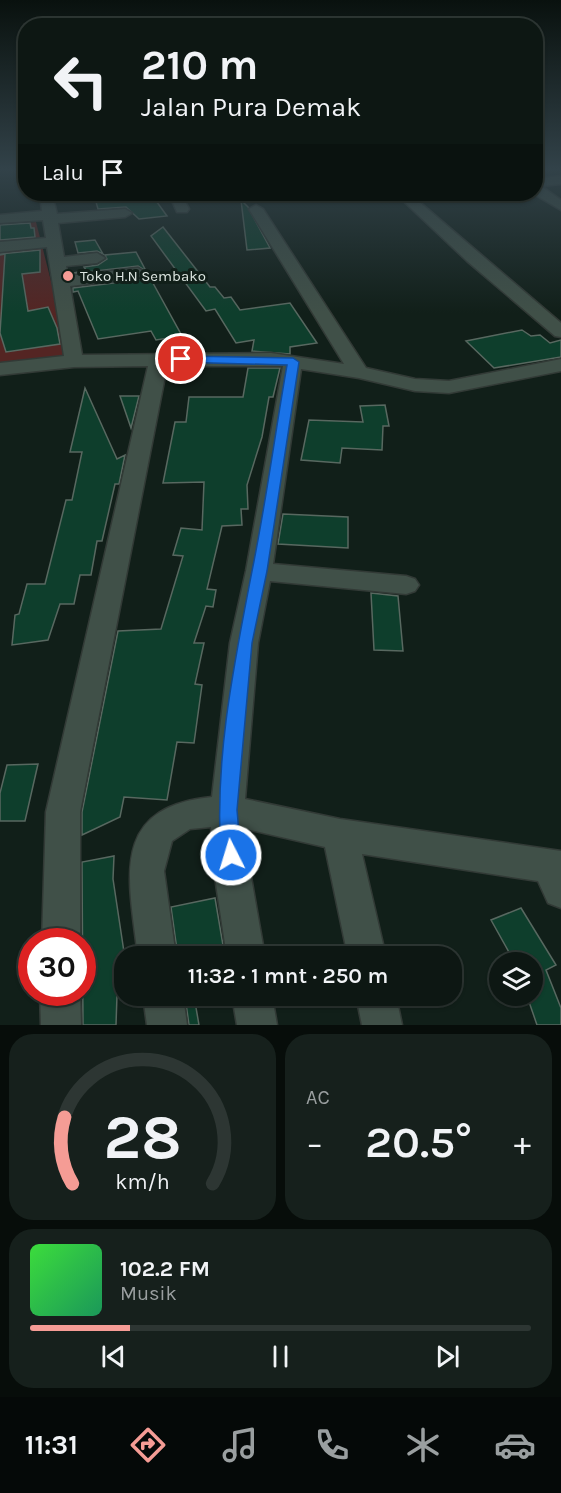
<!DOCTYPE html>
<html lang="id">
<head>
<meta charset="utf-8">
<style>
  :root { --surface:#0d1713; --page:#16201c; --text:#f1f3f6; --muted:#9a9fa0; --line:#2d3633; --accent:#f59c95 }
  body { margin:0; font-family:Karla,sans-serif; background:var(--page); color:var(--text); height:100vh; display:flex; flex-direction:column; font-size:22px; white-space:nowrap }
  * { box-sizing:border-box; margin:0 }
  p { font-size:20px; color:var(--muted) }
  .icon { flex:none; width:33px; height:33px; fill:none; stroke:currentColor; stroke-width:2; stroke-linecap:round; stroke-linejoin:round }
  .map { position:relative; height:1025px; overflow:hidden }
  .drawer { display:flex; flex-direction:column; gap:9px; padding:9px; background:#070d0a; flex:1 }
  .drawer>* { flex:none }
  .banner { position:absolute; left:18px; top:18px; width:525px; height:183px; border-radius:24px; box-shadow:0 2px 4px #0004,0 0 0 2px var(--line); background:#0d1713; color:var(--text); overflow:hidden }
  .buttons { position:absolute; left:489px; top:952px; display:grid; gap:12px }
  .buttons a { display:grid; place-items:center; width:54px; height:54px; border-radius:50%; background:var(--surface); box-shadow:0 2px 4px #0004,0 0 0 2px var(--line); font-size:30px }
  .speed { position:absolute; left:18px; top:928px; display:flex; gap:12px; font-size:30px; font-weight:700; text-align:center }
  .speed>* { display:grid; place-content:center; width:78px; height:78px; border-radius:50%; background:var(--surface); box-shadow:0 2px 4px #0004,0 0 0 2px var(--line); line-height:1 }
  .speed .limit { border:9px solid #d22; background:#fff; color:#111 }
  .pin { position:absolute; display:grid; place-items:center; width:51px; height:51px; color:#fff; margin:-26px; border:3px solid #fff; border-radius:50%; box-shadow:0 2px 6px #0007 }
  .me { position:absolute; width:66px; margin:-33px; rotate:355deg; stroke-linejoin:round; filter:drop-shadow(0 0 4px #0008) }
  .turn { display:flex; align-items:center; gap:21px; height:126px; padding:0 24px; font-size:27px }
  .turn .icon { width:78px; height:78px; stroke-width:2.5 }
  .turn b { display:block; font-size:42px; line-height:51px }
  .then { display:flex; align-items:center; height:57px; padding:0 24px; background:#0003; gap:12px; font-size:22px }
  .big { font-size:45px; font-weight:600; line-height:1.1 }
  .drawer .card { flex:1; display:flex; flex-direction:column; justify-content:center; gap:9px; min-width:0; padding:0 21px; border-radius:24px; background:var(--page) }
  .drawer .dial { align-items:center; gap:0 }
  .dial svg { height:156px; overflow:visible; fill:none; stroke:var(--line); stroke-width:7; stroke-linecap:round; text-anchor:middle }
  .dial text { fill:var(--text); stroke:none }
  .song { display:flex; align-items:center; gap:18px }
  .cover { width:72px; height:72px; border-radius:9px; background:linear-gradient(135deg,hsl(120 70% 55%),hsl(150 70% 35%)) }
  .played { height:6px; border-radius:3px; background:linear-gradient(90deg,var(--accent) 20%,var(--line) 20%) }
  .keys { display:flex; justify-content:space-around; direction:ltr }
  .heat { display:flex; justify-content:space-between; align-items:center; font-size:33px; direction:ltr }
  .drawer .tiles { flex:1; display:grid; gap:9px; grid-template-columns:1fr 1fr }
  .card:last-child { grid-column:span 2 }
  .trip { position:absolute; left:114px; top:946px; width:348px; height:60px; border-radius:24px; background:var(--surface); box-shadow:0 2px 4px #0004,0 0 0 2px var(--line); font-weight:600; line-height:60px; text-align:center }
  .tab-bar { display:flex; height:96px; justify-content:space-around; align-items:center; background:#050908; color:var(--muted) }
  .tab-bar .icon { width:42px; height:42px }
  .tab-bar .selected { color:var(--accent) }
  .tab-bar b { font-size:27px; color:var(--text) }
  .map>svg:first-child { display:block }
  .green { fill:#542523 }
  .building { fill:#0e3e2c; stroke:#586860; stroke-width:1.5 }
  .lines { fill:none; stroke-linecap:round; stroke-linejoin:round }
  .minor-casing { stroke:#323a36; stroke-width:3 }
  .minor { fill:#405048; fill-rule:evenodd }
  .route { fill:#1a73e8; stroke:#114b97; stroke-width:1.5 }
  .poi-dot { fill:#f59c95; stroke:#111f19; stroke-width:2 }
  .labels { text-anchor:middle; stroke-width:6; stroke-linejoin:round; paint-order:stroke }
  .far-poi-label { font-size:15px; fill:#dee7e2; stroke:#111f19; text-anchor:start }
</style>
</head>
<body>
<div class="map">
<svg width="561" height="1025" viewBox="0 0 561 1025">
  <rect width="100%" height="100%" fill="#111f19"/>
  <path class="green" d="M36 222 70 356 0 365V226Z"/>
  <path class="building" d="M158 196 154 198 167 216 139 219 126 207 98 209 96 202Z
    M241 200 248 207 270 248 247 250Z
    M30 223 31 228H34L35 237 0 240V225Z
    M163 227 210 287H215L224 298 231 297 240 310 290 303 317 343 290 347V354L252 351 254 340 236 343 215 309 206 311 151 236Z
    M95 240 103 254 97 251 78 253 75 242Z
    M40 250V272L22 274 28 311 48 307 57 328 60 344 6 352 0 333 5 254 0 255V254Z
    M136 252 146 271 138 266 70 274 86 270 84 267 98 265 107 259 105 255Z
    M148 274 182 336 156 340 151 331 98 339 78 291 73 292V288L138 280Z
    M522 330 531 336 540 335 550 343 561 340V357L494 368 466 341Z
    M248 368H280L273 397H269L262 437 247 485 248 509H241L242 525 222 526 207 589 216 590 213 607 206 606 194 643H204L195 684 202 685 194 743 177 742 167 800 124 797 120 817 82 835V812L118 631 161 629 183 556 173 555 181 528 202 530 204 482 163 483 175 422H186L189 397H243Z
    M85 388 117 459 125 455 119 484H115L102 541H97L91 575H80L74 604H60L48 640 12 645 15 615 19 614 27 584H45L66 500H72L82 452H70Z
    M120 396H139L131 428Z
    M385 405 389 426H383L382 450 342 448 340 463 301 460 309 420 363 422 360 406Z
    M283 514 348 517V548L278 544Z
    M371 593 398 596 403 651 374 650Z
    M38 764 25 821H0V793L7 765Z
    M114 856 113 879 124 952V994L117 995 116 1025H83L82 862Z
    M215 898 225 957H178L171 907Z
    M521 908 556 965 546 970 561 1008V1025H537L527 996H532V963H515L491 920Z
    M185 996H194L199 1025H189Z"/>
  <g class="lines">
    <defs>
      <path id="minor" d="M561 176V184L541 186 561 200V210L534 194 536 179Z
        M40 194H52L57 214 125 209 132 213 125 217 58 223 64 257 97 253 105 258 97 263 66 266 68 276 138 268 146 273 138 278 70 286 82 355 271 353 344 364 249 209 256 205 263 209 366 368 415 379 449 381 561 359V371L449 393 415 391 359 378 301 369 273 564 406 576 415 579 419 585 415 591 406 594 270 581 258 643 245 799 340 819 561 851V908L548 903 538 881 362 854 386 957H348L325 847 246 829 251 877 265 957H227L215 877 211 827 190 829 172 841 164 871 176 957H138C129 880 108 807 212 797L230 643 246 571 283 366H167L80 812V942H42L46 812 148 366 74 367 0 375V363L64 356 47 247 0 252V242L46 238 43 220 0 223V215L42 211Z
        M169 194H181L189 209 187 212H177Z
        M396 194H410L561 323V337L555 336 467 261Z
        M40 993H80L81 1025H41Z
        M143 996H183L187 1025H147Z
        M232 996H272L277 1025H237Z
        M356 996H396L402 1025H362Z"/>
    </defs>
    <use href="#minor" class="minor-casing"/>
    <use href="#minor" class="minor"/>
  </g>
  <linearGradient id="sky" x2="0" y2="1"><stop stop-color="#09110e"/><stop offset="0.54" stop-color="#324249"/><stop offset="1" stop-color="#324249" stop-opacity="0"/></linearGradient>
  <rect width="561" height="313" fill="url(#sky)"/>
  <path class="route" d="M181 356 293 358 299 362 267 571 252 643 237 810 241 855 238 861 231 864 224 861 221 855C214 760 234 664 252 571 266 503 275 433 287 365L177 362V357Z"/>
  <circle class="poi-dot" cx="68" cy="276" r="6"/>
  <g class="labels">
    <g class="far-poi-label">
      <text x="80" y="281">Toko H.N Sembako</text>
    </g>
  </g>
</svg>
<div class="buttons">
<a><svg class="icon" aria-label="layers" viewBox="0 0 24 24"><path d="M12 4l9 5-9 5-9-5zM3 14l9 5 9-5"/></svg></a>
</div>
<div class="speed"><div class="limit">30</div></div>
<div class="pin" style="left:181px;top:359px;background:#d93025"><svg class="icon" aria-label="arrive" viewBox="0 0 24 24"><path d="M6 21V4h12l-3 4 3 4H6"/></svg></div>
<svg class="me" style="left:231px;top:855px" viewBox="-20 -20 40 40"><circle r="17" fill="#1a73e8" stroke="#fff" stroke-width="3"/><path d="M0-11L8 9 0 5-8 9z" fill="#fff"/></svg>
<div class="trip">11:32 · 1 mnt · 250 m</div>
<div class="banner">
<div class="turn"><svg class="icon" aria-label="left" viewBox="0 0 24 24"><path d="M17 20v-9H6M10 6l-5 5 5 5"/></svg><div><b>210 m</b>Jalan Pura Demak</div></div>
<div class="then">Lalu<svg class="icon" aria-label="arrive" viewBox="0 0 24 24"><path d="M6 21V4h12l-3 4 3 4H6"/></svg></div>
</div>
</div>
<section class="drawer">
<div class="tiles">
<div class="card dial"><svg viewBox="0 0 100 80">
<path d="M14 69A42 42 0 1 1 86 69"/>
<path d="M14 69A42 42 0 0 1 10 35" stroke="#f59c95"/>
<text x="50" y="56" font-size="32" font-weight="700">28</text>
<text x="50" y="72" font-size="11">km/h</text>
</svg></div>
<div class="card"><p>AC</p>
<div class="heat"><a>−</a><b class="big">20.5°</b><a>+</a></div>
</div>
<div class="card">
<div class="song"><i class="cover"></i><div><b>102.2 FM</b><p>Musik</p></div></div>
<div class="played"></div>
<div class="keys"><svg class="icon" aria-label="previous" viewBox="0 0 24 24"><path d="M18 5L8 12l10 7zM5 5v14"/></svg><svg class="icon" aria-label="pause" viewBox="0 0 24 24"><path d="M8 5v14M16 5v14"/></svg><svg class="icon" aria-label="next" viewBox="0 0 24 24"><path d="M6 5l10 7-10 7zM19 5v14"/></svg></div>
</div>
</div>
</section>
<nav class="tab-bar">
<b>11:31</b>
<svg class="icon selected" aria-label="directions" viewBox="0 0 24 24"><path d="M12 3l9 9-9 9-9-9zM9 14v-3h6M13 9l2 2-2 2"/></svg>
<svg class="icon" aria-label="music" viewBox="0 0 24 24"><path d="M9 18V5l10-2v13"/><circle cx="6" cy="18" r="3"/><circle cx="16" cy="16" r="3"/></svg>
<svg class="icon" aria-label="phone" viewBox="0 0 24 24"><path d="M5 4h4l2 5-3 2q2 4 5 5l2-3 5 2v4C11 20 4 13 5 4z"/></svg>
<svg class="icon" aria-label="climate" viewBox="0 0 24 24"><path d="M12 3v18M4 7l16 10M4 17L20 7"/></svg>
<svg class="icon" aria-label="car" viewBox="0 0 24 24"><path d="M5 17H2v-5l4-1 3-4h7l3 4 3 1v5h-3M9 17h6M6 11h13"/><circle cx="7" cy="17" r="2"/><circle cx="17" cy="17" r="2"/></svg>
</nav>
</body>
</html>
